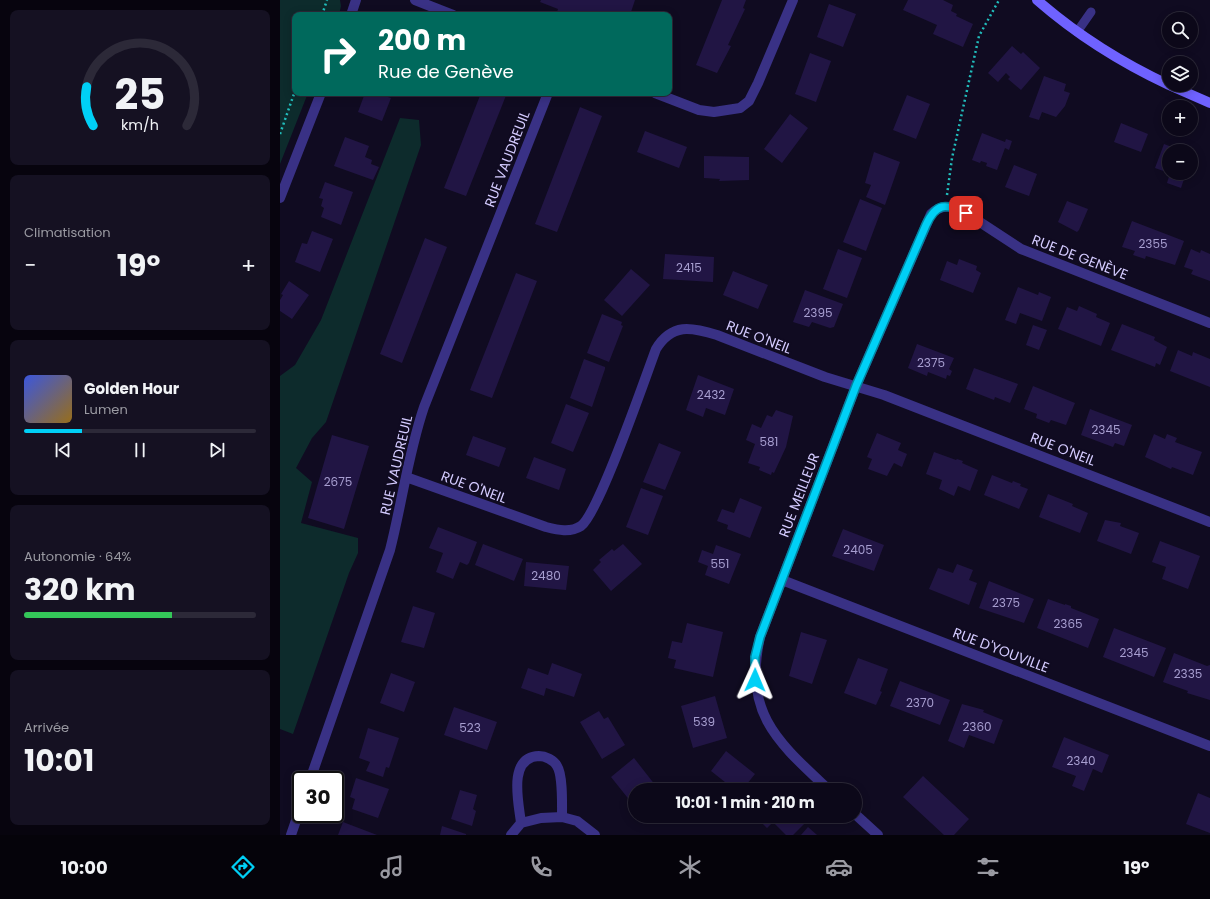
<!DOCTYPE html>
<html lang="fr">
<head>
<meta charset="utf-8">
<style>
  :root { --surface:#0c0819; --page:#151122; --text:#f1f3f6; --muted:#9a9aa2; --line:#2c2938; --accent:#00d0f6 }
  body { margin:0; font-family:Poppins,sans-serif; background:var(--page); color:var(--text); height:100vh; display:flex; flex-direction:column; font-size:15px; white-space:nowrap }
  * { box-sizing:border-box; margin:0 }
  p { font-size:13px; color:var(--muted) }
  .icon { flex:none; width:22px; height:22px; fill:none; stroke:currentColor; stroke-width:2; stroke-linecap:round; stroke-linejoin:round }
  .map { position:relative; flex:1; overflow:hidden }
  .side { display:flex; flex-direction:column; gap:10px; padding:10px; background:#07040e; width:280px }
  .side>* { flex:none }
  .banner { position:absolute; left:12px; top:12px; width:380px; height:84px; border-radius:8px; box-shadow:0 2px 10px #0003,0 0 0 1px var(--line); background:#00695c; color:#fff; overflow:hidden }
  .fabs { position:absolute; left:882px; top:12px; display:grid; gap:8px }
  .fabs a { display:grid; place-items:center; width:36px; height:36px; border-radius:50%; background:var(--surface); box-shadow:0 2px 10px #0003,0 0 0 1px var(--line); font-size:20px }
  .speed { position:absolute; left:12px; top:771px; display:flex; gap:8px; font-size:20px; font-weight:700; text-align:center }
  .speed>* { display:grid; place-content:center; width:52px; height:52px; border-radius:50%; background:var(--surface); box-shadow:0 2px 10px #0003,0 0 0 1px var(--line); line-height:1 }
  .speed .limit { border:2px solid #111; border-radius:6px; background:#fff; color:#111 }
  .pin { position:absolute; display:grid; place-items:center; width:34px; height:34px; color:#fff; margin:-17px; border-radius:8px; box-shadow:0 2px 6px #0006 }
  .me { position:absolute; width:44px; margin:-22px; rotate:1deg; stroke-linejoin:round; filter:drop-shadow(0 0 3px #0008) }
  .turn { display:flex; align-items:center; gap:14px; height:84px; padding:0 20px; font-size:18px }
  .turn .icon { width:52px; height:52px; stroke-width:2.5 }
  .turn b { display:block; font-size:28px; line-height:34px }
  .big { font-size:30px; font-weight:700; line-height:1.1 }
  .side .tile { flex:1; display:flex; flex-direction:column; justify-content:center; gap:6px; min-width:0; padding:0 14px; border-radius:8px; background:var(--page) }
  .side .dial { align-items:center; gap:0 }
  .dial svg { height:104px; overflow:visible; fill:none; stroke:var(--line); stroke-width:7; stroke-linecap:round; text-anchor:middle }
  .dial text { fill:var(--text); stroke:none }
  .song { display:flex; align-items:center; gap:12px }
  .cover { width:48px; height:48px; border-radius:6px; background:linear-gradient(135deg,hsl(230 70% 55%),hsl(40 70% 35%)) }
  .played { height:4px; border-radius:2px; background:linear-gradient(90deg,var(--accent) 25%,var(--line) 25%) }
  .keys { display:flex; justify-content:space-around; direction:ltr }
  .heat { display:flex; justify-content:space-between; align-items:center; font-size:22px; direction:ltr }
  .charge { height:6px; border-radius:3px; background:linear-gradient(90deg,#34c759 64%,var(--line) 0) }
  .trip { position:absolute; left:348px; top:783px; width:234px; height:40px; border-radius:20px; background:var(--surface); box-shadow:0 2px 10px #0003,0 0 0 1px var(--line); font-weight:700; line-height:40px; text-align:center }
  .dock { display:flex; height:64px; justify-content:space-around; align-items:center; background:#05030a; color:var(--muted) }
  .dock .icon { width:28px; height:28px }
  .dock .on { color:var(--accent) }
  .dock b { font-size:18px; color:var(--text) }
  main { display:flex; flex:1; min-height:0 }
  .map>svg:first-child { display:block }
  .green { fill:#0d2b2c }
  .building { fill:#211544 }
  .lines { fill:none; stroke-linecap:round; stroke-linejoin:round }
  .path { stroke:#21bdbc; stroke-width:2.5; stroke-dasharray:2 3; stroke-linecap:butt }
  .lane { stroke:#393185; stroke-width:9 }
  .street { stroke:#393185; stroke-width:10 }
  .secondary { stroke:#6f62ff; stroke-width:10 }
  .route-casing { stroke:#0087a0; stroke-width:10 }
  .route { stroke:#00d0f6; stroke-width:7 }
  .labels { text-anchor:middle; stroke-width:4; stroke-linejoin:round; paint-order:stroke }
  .number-label { font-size:12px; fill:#a79ed0 }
  .street-label { font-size:14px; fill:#d4cbff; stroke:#100b21 }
</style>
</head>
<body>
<main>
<section class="side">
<div class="tile dial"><svg viewBox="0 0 100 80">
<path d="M14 69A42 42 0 1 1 86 69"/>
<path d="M14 69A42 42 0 0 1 9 39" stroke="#00d0f6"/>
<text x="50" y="56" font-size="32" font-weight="700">25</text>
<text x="50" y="72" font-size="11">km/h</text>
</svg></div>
<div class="tile"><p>Climatisation</p>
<div class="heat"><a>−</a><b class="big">19°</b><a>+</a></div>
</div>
<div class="tile">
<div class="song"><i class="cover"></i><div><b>Golden Hour</b><p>Lumen</p></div></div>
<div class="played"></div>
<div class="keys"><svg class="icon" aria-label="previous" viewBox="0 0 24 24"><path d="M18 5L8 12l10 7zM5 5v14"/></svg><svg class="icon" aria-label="pause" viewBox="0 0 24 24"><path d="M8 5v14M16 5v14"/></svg><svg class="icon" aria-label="next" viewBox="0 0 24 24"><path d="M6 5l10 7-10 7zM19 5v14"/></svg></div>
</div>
<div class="tile"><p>Autonomie · 64%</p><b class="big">320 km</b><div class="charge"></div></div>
<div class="tile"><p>Arrivée</p><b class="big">10:01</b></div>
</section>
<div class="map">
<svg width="930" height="835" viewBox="0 0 930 835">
  <rect width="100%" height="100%" fill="#100b21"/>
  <path class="green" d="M0 0H60L61 6 59 15H15V93H28L0 164Z
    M120 118 139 120 141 145 46 422 32 438 16 468 32 482 21 523 78 538V553L69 573 13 734 0 729V376L15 365 41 320Z"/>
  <path class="building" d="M261 0H355L350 15H293L288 13 285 15 277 12 278 9 260 2Z
    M442 0H466L463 8 465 9 448 45 451 46 437 73 416 65Z
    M628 0H663L673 5 671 11 677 14 676 16 693 24 683 47 653 34 657 25 623 10Z
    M549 4 576 14 563 47 537 37Z
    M732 46 741 54 743 52 760 68 741 90 728 79 730 77 726 73 718 82 708 73Z
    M530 53 551 61 536 102 515 94Z
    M764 76 786 84 784 91 790 93 785 106 776 117 762 112 759 120 749 117Z
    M85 93H96L111 98 102 121 78 112Z
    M201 93H227L186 196 164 188Z
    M627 95 650 104 636 139 613 130Z
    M300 107 322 116 277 232 255 224Z
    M510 114 528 128 502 163 484 149Z
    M841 123 868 134 861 152 834 142Z
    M365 131 407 147 399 168 357 152Z
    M702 133 725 142 726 139 732 141 729 150 725 148 717 170 706 166 707 163 701 161 700 163 692 160Z
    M65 137 89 146 85 157 92 160 91 164 99 167 93 180 54 166Z
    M884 144 902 151H889V173L875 168Z
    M594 152 620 162 605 205 586 197 591 185 585 183Z
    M424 156 469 157V180L439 181 440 179 424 178Z
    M911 158 919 161 916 169 911 167Z
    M734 165 757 174 749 196 725 187Z
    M890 173H906L901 188 887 183Z
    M45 182 73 192 61 225 41 217 44 208 41 206 43 199 39 198Z
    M580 199 602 208 586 251 563 242Z
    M787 201 808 209 799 230 797 232 778 222Z
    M852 221 904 241 895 265 866 256 865 259 853 255 855 251 842 247Z
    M32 231 53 239 40 272 15 262 22 243 27 244Z
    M145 238 167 247 122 363 100 354Z
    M558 249 582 258 567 298 543 289Z
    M911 249 920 253 921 250 930 254V281L911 274 913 270 904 267Z
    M385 254 434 257 433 282 383 279Z
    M679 259 697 266 696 270 701 273 693 293 660 280 667 261 677 265Z
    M351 269 370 285 342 316 324 300Z
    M453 271 488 285 478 309 443 295Z
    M236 273 257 281 212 398 190 390Z
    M9 281 29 295 12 319 0 311V300L3 295 1 294Z
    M738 287 758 295 759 292 771 297 762 321 740 313 736 324 725 320Z
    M525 290 563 304 554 327 550 328 532 322 529 327 513 322Z
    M799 306 817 314 816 317 830 323 821 346 778 329 787 307 797 311Z
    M322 314 342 322 341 325 343 326 329 362 307 353Z
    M842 324 875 337 874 340 887 347 880 365 876 363 875 367 831 350Z
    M753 325 767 330 759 350 746 345Z
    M637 344 674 358 669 369 672 371 670 376 667 375 666 379 648 372 647 376 628 368Z
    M898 350 912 356 913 352 930 359V387L890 371Z
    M304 359 325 367V369L312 407 290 398Z
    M694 368 738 384 730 403 715 397 714 400 686 389Z
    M418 375 454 389 445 415 426 408 423 417 406 410Z
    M753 386 795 403 786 425 771 420 769 423 756 418 757 414 744 409Z
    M286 404 309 413 293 452 271 443Z
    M810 409 852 425 844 446 835 443 833 447 801 435Z
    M496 410 513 416 506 447 494 473 492 472 491 475 479 470 480 467 468 463 475 444 466 440 472 424 481 428 487 415 492 417Z
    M597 433 621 443 618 450 627 454 622 467 614 463 607 476 588 469 592 459 587 457Z
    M874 434 885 439 887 434 897 438 895 442 922 452 913 475 892 467 891 469 865 457Z
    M52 435 89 446 64 529 28 518Z
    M193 436 226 448 219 467 186 455Z
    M379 443 401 452 385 490 363 482Z
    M654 452 676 460 677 459 683 461 682 463 698 470 690 491 678 486 674 496 659 489 662 480 646 474Z
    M254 457 286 469 279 490 246 478Z
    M712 475 732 483 733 481 741 484 740 486 748 489 739 509 704 495Z
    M361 488 383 496 368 535 346 527Z
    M768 494 793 504 792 506 808 513 800 533 759 517Z
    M460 498 482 507 470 538 447 529 448 525 437 521 442 509 454 513Z
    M825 520 841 523 840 526 859 533 851 554 817 541Z
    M158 527 197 542 189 563 187 565 180 562 173 579 156 572 163 553 149 548Z
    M563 529 604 545 594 571 552 556Z
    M880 541 920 556 908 589 882 579 886 567 872 562Z
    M203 544 243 559 234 581 195 565Z
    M343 544 362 564 331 591 313 570 321 562 319 560 332 549 334 551Z
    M436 545 461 554 449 584 425 575 428 566 418 562 422 550 433 554Z
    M246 562 289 566 286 590 244 586Z
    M677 564 693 570 689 580 697 583 689 605 649 589 658 568 673 573Z
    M709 581 754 599 744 623 699 608Z
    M768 599 785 605V604L791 606V608L819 619 808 648 757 628Z
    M133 606 155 613 144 648 121 642Z
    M407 623 443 632 433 677 394 668 396 660 388 658 392 641 402 643Z
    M834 628 886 648 874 677 823 657Z
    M521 632 547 640 532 684 509 676Z
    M894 653 927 666 930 665V700L907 693 908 691 883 682Z
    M578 658 608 669 600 691 602 692 596 705 564 693Z
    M272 663 302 674 294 697 266 688 264 696 241 688 248 668 268 675Z
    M111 673 135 682 124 712 100 703Z
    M620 681 670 700 660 725 610 706Z
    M435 696 447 738 413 748 401 706Z
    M682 704 704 710 703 712 723 720 714 744 689 735 684 748 668 741Z
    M174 707 217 722 207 750 164 735Z
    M319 711 324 719 328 717 345 745 322 759 300 722Z
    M88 728 119 738 109 768 106 767 103 777 86 771 90 762 79 758Z
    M784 737 829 755 822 773 813 769 804 791 792 786 796 776 772 767Z
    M446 751 475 774 462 790H455L431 771Z
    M354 758 379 790H355V807L331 777Z
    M643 776 689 819 674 835H664L623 797Z
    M76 778 109 789 98 818 72 809 75 799 70 797Z
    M180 790 197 795 193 809 196 811 192 826 171 819Z
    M918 793 930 798V833L906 824Z
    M482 816H520L526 822 513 835H506L493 822 487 828 479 820Z
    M63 822 97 835H58Z
    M162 826 186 834V835H160Z
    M528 827 537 835H521Z"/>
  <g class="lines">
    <path class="path" d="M42 15 47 0
      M0 134 15 91
      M667 195 672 158 699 36 719 0"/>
    <path class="lane" d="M797 32 811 12"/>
    <path class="street" d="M135 0 173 15
      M71 15 76 0
      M375 93 419 110 434 112 460 108 469 101 478 83 513 0
      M0 198 41 93
      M126 477 266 527C278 530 290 533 301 526 319 513 365 378 376 349 392 323 411 327 437 335L545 377 604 395 930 522
      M502 580 930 746
      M30 780 110 550C122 503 128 454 144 407L268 93
      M549 790C498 742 463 714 480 637L576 386 651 214C663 203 672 206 686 213L741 249 930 323
      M575 814 598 835
      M241 823C239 804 227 757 259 756 265 756 274 760 277 766 283 775 282 805 282 817
      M11 835 21 806
      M231 835 241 823 261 818 282 817 297 821 315 835"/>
    <path class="secondary" d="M757 0C796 34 842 63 889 85
      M889 85 930 103"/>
  </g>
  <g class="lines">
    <defs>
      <path id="route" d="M475 680V657L480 637 576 386 646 225C656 203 665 203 686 213"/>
    </defs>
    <use href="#route" class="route-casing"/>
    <use href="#route" class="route"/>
  </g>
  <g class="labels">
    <g class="number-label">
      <text x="873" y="248">2355</text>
      <text x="409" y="272">2415</text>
      <text x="538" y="317">2395</text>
      <text x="651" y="367">2375</text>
      <text x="431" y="399">2432</text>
      <text x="826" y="434">2345</text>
      <text x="489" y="446">581</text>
      <text x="58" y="486">2675</text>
      <text x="578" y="554">2405</text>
      <text x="440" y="568">551</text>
      <text x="266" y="580">2480</text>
      <text x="726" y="607">2375</text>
      <text x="788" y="628">2365</text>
      <text x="854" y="657">2345</text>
      <text x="908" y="678">2335</text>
      <text x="640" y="707">2370</text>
      <text x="424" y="726">539</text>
      <text x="697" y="731">2360</text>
      <text x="190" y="732">523</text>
      <text x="801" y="765">2340</text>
    </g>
    <g class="street-label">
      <text transform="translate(227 159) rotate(-69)" y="5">RUE VAUDREUIL</text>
      <text transform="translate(800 257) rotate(21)" y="5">RUE DE GENÈVE</text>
      <text transform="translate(479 337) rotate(21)" y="5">RUE O'NEIL</text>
      <text transform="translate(783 449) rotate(21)" y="5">RUE O'NEIL</text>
      <text transform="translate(116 465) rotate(-77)" y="5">RUE VAUDREUIL</text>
      <text transform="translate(194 487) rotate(20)" y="5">RUE O'NEIL</text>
      <text transform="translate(519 495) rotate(-69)" y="5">RUE MEILLEUR</text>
      <text transform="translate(721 650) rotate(21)" y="5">RUE D'YOUVILLE</text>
    </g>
  </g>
</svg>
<div class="fabs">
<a><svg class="icon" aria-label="search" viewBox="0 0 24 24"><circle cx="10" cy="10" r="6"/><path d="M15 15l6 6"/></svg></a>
<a><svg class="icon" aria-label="layers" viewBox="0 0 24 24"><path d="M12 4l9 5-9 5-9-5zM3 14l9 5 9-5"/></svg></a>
<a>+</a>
<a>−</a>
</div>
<div class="speed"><div class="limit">30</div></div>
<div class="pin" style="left:686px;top:213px;background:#d93025"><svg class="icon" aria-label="arrive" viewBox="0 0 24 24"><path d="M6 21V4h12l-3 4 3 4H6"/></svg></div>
<svg class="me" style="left:475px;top:680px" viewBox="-20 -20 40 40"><path d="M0-17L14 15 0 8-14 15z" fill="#00d0f6" stroke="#fff" stroke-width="4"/></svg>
<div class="trip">10:01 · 1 min · 210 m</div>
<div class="banner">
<div class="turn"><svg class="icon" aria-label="right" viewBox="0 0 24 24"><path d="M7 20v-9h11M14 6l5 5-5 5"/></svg><div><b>200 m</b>Rue de Genève</div></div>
</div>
</div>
</main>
<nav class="dock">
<b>10:00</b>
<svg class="icon on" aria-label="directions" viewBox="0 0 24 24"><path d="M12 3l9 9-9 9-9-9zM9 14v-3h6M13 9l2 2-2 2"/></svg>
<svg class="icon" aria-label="music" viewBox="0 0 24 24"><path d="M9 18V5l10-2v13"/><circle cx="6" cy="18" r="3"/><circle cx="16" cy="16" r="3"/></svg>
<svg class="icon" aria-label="phone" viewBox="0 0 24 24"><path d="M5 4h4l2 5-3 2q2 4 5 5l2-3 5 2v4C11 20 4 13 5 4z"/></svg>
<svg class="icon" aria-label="climate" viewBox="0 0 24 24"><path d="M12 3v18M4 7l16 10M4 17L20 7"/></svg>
<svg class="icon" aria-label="car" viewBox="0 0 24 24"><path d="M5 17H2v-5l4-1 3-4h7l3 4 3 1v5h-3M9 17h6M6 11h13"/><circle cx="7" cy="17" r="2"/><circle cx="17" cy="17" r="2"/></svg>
<svg class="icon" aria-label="filters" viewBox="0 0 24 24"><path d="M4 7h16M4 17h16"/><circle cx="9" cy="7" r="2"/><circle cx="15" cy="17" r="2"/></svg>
<b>19°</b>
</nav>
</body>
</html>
